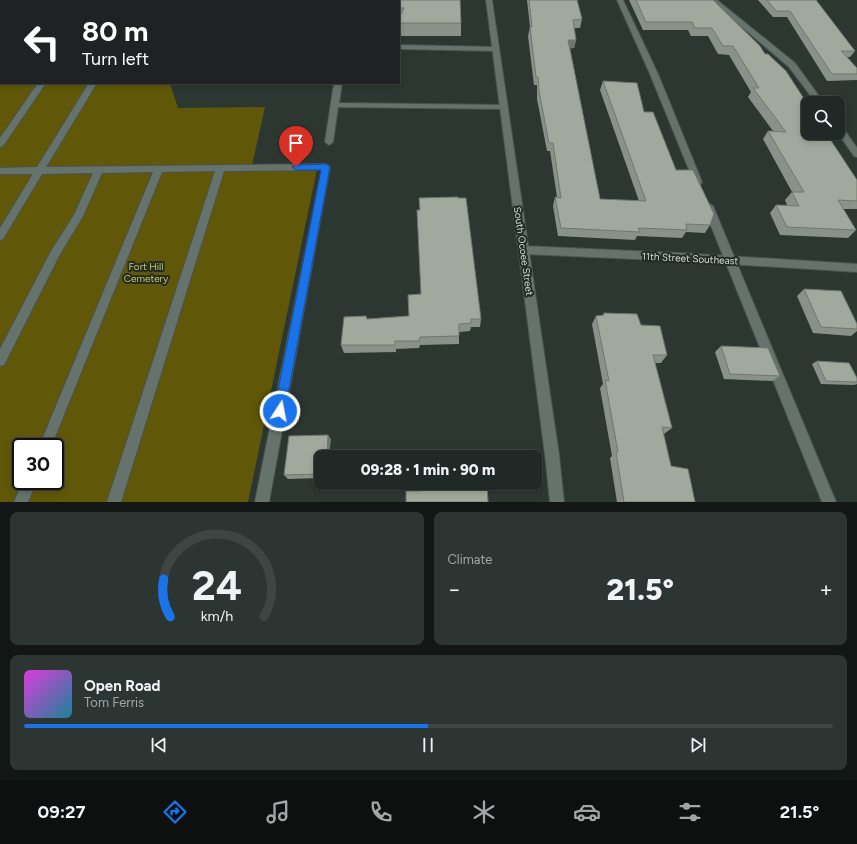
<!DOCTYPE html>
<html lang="en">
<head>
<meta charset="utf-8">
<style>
  :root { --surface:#212926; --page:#2d3532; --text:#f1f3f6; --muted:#a2a6a7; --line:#3e4543; --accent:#1a73e8 }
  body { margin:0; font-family:Figtree,sans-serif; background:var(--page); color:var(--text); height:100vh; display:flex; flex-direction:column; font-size:15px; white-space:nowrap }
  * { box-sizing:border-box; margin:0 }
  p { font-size:13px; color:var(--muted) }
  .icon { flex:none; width:22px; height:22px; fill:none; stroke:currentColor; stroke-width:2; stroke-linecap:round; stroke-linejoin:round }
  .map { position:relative; height:502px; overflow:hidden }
  .side { display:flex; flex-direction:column; gap:10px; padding:10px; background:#121715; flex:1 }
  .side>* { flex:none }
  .hud { position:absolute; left:0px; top:0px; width:400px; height:84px; box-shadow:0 2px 6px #0003,0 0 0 1px var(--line); background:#202124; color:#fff; overflow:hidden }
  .buttons { position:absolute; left:801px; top:96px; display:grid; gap:8px }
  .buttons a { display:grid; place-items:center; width:44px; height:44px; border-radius:8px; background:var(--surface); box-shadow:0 2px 6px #0003,0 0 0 1px var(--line); font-size:20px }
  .speed { position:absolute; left:12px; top:438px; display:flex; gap:8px; font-size:20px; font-weight:700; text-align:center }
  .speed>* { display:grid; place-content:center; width:52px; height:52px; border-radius:50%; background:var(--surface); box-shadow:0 2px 6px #0003,0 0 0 1px var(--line); line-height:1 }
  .speed .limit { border:2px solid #111; border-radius:6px; background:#fff; color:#111 }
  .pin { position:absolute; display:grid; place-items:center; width:34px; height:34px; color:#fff; margin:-41px -17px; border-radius:50% 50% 50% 0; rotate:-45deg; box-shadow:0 0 4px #0007 }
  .pin .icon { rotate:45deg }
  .me { position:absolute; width:44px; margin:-22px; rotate:11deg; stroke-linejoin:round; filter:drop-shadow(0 0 3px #0008) }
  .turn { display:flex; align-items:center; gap:14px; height:84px; padding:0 16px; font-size:18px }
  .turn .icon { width:52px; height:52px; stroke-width:2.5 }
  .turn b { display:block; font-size:28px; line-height:34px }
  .big { font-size:30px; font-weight:800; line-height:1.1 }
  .side .card { flex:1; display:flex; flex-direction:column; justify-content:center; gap:6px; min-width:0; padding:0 14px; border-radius:8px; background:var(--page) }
  .side .dial { align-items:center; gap:0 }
  .dial svg { height:104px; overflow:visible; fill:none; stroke:var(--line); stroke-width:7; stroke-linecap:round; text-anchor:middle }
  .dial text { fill:var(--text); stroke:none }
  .song { display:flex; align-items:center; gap:12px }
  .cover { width:48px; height:48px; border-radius:6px; background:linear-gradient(135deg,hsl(300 70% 55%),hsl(190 70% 35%)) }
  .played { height:4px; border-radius:2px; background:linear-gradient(90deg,var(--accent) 50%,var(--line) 50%) }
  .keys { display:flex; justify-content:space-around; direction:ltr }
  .heat { display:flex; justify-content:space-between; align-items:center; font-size:22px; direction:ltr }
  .side .tiles { flex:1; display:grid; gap:10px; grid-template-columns:1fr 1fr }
  .card:last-child { grid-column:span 2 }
  .trip { position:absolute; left:314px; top:450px; width:228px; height:40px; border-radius:8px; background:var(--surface); box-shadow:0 2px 6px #0003,0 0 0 1px var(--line); font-weight:800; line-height:40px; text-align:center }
  .menu { display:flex; height:64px; justify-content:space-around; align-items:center; background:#0d100f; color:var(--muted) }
  .menu .icon { width:28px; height:28px }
  .menu .on { color:var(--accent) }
  .menu b { font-size:18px; color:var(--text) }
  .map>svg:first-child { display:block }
  .green { fill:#605808; fill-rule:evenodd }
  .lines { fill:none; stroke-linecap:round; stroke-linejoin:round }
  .service-casing { stroke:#4a534f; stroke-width:2 }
  .minor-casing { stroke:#4a534f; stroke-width:2 }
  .tertiary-casing { stroke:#4a534f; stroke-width:2 }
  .service { fill:#66736d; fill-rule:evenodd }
  .minor { fill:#66736d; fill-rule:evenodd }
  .tertiary { fill:#66736d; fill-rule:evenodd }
  .wall { fill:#8a9188 }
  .shaded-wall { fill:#71766f }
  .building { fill:#a1a99e; stroke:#71766f }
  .route { fill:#1a73e8; stroke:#114b97 }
  .labels { text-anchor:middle; stroke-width:4; stroke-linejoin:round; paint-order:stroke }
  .street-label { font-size:10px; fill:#d4dbd8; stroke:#222d28 }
  .park-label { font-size:10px; fill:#cec35e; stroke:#222d28 }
</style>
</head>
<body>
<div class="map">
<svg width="857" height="502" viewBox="0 0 857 502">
  <rect width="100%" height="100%" fill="#2c3732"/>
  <path class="green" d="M0 0H169L1 1V83H170L178 108 265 107 251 170 317 169 248 502H0ZM21 447H55V481H21Z"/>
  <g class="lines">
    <defs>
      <path id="service" d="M98 0H104V1H98Z
        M140 0H146V1H140Z
        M617 0H623L658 74 702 182 701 184 698 185 694 182 650 74Z
        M0 13H1L0 18Z
        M399 45 496 47 499 49 496 51 399 49Z
        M38 83H46L3 146 0 147V138Z
        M89 83H97L46 167 326 164 330 167 326 170 224 171 121 502H107L215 171 162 172 51 447H39L153 172 102 173 83 216 59 256 4 365 0 366V349L51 251 74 215 93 173 42 174 3 239 0 240V228L33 174H0V168L37 167Z
        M334 83H342L339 103 504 105 508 107 504 109 338 107 333 142 329 145 325 142Z
        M708 203 713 206 836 502H822L703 206Z
        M23 481H37L28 502H14Z"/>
      <path id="minor" d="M710 0H717L795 63 824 103H816L789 67Z
        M838 124 841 125 857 148V157L854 156 838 133Z
        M326 164 330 167 269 502H255L322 167Z
        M524 246 680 253 857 264V272L680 261 524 254 520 253 519 250 520 247Z"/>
      <path id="tertiary" d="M486 0H492L559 455 564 502H550L545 455Z"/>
    </defs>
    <use href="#service" class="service-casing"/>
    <use href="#minor" class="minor-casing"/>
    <use href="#tertiary" class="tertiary-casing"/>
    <use href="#service" class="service"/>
    <use href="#minor" class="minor"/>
    <use href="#tertiary" class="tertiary"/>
  </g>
  <path class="wall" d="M460 0 461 23V36H399V1Z
    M527 0H577L582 19 580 28H574L576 40 574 48H570L600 199 639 201 600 90 603 81 644 112 676 170 710 225 705 233 686 232 682 238 637 236 635 240 558 236 553 206 555 197H557L550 151H547L537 99V85H534L528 36 530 27Z
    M629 0H713L765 54 857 180V209H843L856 230 848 238 780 235 770 213 776 205H787L785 200 792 192 763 139 768 131H773L748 97 751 92 729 55 718 54 708 36H691L688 30H643Z
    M758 0H816L855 51 850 57H847L857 68V80L827 81 787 17H773Z
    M804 289 857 324V331L851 336 813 333 797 296Z
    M421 294 481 319 480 327H471L470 331 459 332V344L420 345 419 348 396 349V352L344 353 341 345 367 319 409 316Z
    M604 313 641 325 667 355 661 363H655L672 428 664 434H663L671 466 695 502H617L610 458 612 456 600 388 603 384 592 324 596 316H602Z
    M721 346 780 376 772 381 724 379 715 352Z
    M817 361 857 378V384L854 385 821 384 812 364Z
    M331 439 321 457V478L288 479 284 475Z"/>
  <path class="shaded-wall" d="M568 40H576L574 48 567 49Z
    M328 435 331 439 329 457H327Z"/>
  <path class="building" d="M329 0H460L461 23H399V18L404 8H399V1H329Z
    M529 0H577L582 19 573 20 576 40H568L600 199 646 201 603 81 637 83 644 112H653L676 170H693L714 214 710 225 686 224 687 230 638 228 640 232 561 228 555 197 561 198 553 143H549L539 91 538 77H536L530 27H532Z
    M636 0H713L760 46 765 54H768L786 71 808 105V133H826L857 180V201L838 200 856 230 787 227 776 205 799 206 792 192H804L768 131 786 132 753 88H759L733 46H723L712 28H695L692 22H646Z
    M767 0H816L855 51H841L857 68V74H832L790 11H776Z
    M458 197V198H466L481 319H471V323L459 324V336L420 337 419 341H395V345H341L344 317 366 316 367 319 409 316 408 295 421 294 417 210H420L419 198Z
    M804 289 841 291 857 324V329L821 327Z
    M604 313 637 314 641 325 660 326 667 355H653L672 428 662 427 671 466 688 469 695 502H624L616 452H618L605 380 609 381 596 316 604 315Z
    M721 346 768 348 780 376 730 374Z
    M817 361 849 363 857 378V382L826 381Z
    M328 435 327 457H321V474L284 475 289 436Z
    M421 483H487L488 502H406V491H420Z"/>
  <path class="route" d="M326 164 330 167 285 411 284 415 280 416 276 415 274 411 321 170H296L292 167 296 165Z"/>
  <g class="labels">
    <g class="street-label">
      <text transform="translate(524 251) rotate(82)" y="4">South Ocoee Street</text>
      <text transform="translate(690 258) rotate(3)" y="4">11th Street Southeast</text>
    </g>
    <g class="park-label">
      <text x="146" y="270">Fort Hill<tspan x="146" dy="12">Cemetery</tspan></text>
    </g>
  </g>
</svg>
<div class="buttons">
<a><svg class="icon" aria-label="search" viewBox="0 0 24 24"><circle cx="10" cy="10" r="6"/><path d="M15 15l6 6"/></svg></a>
</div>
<div class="speed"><div class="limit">30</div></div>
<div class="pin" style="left:296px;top:167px;background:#d93025"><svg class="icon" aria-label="arrive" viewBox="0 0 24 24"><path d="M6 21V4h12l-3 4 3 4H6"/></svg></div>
<svg class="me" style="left:280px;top:411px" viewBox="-20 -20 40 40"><circle r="17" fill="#1a73e8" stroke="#fff" stroke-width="3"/><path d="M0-11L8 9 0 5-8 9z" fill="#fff"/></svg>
<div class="trip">09:28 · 1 min · 90 m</div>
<div class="hud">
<div class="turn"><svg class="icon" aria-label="left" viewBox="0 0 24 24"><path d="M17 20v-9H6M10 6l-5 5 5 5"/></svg><div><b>80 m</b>Turn left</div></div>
</div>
</div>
<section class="side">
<div class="tiles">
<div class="card dial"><svg viewBox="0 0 100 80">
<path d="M14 69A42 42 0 1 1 86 69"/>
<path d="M14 69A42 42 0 0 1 9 40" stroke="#1a73e8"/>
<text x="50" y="56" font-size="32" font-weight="700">24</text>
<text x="50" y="72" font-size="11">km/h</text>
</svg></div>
<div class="card"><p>Climate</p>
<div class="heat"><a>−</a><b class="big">21.5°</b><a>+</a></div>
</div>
<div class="card">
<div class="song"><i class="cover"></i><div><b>Open Road</b><p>Tom Ferris</p></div></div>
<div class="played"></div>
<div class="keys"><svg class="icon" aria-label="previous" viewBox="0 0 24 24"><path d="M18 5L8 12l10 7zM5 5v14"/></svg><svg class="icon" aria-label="pause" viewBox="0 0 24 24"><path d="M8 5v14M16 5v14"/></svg><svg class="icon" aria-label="next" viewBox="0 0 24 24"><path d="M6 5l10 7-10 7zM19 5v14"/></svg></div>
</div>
</div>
</section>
<nav class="menu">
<b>09:27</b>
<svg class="icon on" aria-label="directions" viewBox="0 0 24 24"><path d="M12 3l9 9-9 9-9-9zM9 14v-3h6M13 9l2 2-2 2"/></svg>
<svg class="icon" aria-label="music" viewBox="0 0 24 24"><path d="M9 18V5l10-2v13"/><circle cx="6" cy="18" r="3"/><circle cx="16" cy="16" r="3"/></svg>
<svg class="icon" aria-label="phone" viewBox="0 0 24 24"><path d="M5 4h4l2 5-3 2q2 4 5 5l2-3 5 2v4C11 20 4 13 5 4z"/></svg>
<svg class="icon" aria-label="climate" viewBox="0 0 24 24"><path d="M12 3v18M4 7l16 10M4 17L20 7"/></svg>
<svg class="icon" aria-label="car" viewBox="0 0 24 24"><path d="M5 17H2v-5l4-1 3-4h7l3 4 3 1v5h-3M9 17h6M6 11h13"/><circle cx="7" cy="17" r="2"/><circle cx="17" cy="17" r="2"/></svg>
<svg class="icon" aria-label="filters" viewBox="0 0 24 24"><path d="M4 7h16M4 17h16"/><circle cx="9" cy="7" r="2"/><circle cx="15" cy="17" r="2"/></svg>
<b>21.5°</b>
</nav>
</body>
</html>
